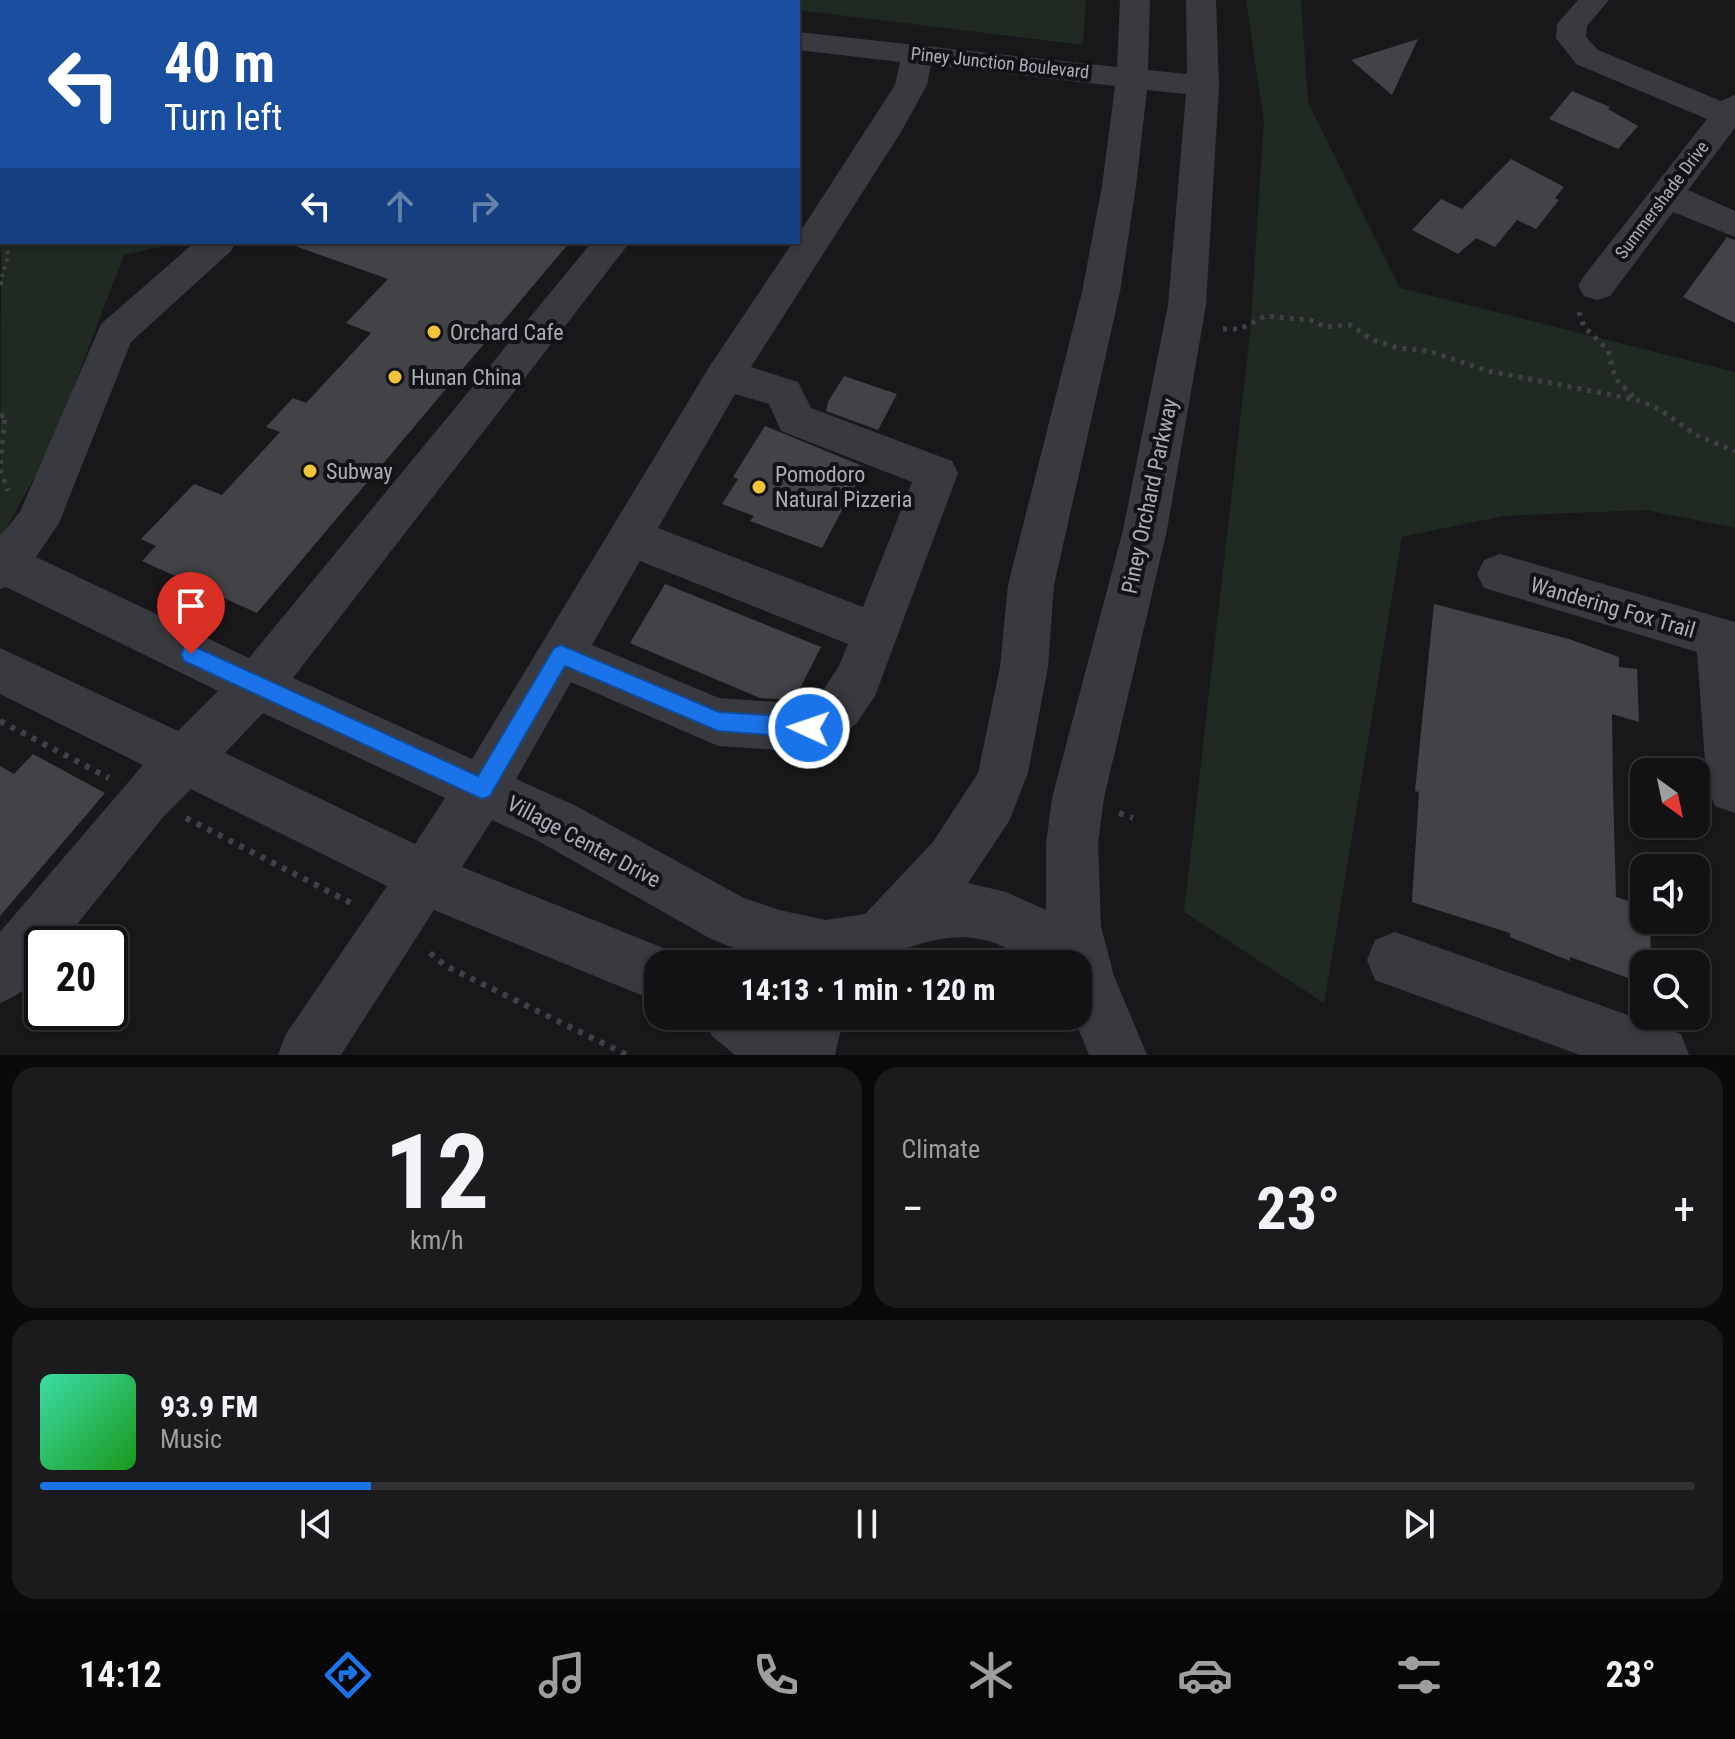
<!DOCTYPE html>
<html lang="en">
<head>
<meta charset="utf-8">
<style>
  :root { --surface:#121214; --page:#1b1b1d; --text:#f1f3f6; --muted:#9c9ea0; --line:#313234; --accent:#1a73e8 }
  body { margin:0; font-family:"Roboto Condensed",sans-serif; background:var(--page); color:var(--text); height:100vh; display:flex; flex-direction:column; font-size:30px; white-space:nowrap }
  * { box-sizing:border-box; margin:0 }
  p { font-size:26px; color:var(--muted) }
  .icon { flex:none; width:44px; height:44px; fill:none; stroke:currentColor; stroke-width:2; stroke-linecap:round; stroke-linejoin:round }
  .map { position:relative; height:1055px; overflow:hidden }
  .side { display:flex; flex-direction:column; gap:12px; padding:12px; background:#0a0a0b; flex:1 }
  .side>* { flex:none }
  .guide { position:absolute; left:0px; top:0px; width:800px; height:244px; box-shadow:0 2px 6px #0004,0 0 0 2px var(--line); background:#1a4fa0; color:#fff; overflow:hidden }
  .needle { width:52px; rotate:147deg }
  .buttons { position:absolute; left:1630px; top:758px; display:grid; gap:16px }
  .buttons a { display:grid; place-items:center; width:80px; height:80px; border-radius:16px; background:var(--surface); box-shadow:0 2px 6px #0004,0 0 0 2px var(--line); font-size:40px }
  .speed { position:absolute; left:24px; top:926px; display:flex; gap:16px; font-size:40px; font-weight:700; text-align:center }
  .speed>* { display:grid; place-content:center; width:104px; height:104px; border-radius:50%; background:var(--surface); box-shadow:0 2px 6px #0004,0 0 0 2px var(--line); line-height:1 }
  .speed .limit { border:4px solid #111; border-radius:12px; background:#fff; color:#111 }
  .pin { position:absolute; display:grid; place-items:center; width:68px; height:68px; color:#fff; margin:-82px -34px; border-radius:50% 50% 50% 0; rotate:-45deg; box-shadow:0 0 8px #0007 }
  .pin .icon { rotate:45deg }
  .me { position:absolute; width:88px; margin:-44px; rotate:273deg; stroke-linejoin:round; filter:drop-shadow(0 0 6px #0008) }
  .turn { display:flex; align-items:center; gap:28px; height:168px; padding:0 32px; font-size:36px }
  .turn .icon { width:104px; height:104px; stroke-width:2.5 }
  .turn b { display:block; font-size:56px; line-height:68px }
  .lanes { display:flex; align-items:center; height:76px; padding:0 32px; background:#0003; justify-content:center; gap:40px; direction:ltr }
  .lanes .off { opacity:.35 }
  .big { font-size:60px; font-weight:700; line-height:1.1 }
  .side .card { flex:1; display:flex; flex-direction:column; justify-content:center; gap:12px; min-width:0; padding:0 28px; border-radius:24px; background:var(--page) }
  .side .dial { align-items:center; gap:0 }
  .dial b { font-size:104px; line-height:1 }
  .song { display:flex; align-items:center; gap:24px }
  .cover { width:96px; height:96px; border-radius:12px; background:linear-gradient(135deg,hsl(160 70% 55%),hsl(120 70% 35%)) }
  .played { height:8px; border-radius:4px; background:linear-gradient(90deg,var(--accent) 20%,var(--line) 20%) }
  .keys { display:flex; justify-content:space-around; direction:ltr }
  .heat { display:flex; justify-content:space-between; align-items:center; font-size:44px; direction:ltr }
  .side .tiles { flex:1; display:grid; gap:12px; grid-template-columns:1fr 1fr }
  .card:last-child { grid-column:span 2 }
  .trip { position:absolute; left:644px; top:950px; width:448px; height:80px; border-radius:24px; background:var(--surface); box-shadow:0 2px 6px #0004,0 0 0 2px var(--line); font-weight:700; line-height:80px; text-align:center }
  .dock { display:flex; height:128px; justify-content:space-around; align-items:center; background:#070708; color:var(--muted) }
  .dock .icon { width:56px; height:56px }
  .dock .on { color:var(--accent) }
  .dock b { font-size:36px; color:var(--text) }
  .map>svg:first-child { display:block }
  .green { fill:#202922 }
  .building { fill:#434347 }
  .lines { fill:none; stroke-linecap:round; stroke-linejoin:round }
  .path-far2 { stroke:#3f4147; stroke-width:4; stroke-dasharray:3 5; stroke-linecap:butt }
  .path-far1 { stroke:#3f4147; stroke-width:5; stroke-dasharray:4 6; stroke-linecap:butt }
  .path { stroke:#3f4147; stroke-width:6; stroke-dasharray:5 7; stroke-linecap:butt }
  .minor { fill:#393a40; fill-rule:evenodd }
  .route { fill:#1a73e8; stroke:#114b97; stroke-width:2 }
  .poi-dot { fill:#f3c438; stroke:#131316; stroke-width:3 }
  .labels { text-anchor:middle; stroke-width:8; stroke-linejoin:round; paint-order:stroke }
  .far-street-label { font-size:18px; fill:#abaeba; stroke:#131316 }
  .poi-label { font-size:22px; fill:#abaeba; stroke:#131316; text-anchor:start }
  .street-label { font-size:22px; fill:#abaeba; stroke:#131316 }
</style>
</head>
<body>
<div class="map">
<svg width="1735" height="1055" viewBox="0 0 1735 1055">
  <rect width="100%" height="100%" fill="#18181a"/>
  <path class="green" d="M63 0H532L61 2Z
    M721 0H1086L1083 45 798 10V2Z
    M1246 0H1301L1308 103 1400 288 1735 372V528L1646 510 1503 516 1402 537 1324 1003 1184 912 1250 334 1264 122Z
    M2 48V242H182L124 255 49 451 0 540Z"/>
  <path class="building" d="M1418 39 1392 95 1351 60Z
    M1572 91 1610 107 1608 109 1638 126 1618 149 1549 119Z
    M1511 159 1564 187 1555 198 1559 200 1536 229 1517 220 1495 247 1476 238 1458 254 1412 230 1441 199 1462 209Z
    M1727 237 1735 240V323L1683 297Z
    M296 242H570L257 613 142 561 156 546 141 539 194 484 222 495 280 432 266 427 293 398 306 403 371 333 346 323 388 279 295 246Z
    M844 376 897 394 878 430 826 411 828 402Z
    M765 426 865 467 822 548 750 521 754 516 722 504 738 479 733 477Z
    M665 584 821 647 794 700 760 698 630 643Z
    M1434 604 1569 639 1619 657V667L1637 669 1639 722 1612 714 1613 789 1616 897 1644 906V920H1650L1651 964H1644V975L1629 970 1631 979 1570 957V961L1510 937V933L1412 902 1419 792 1415 791Z
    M33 754 105 793 0 916V766L14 774Z"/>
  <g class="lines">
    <path class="path-far2" d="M639 0 653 2
      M682 0 690 2
      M0 225 2 228
      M2 277 8 256 7 242"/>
    <path class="path-far1" d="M0 285 3 275
      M1579 312 1584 327 1608 350 1615 378 1636 399
      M1223 329H1240L1265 316 1310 320 1326 327 1350 325 1373 340 1398 348 1429 351 1488 371 1638 400 1659 409 1696 435 1735 451
      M0 416 5 415 0 469 8 491"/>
    <path class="path" d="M0 721 109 778
      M1119 813 1133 818
      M186 818 351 903
      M430 953 446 966 627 1055"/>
    <path class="minor" d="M1120 0H1150L1148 70 1187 74 1186 0H1216L1219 86 1206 305 1167 530 1104 798 1098 844 1101 927 1114 976 1147 1055H1089L1073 1016H1078V964C1064 964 1040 968 1028 963 1019 958 1011 950 1002 946 962 928 925 941 887 955L885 962 879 964H775L711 939 540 842 492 820 462 867 678 954 682 964H658V1002L434 910 341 1055H278L286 1034 387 886 191 789 164 816 61 944H42C42 976 30 991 0 1003V932L143 765 0 694V648L178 731 218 691 6 587 0 589V536L20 512 101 324 195 242H236L231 251 131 342 59 523 36 557 249 658 592 242H630L293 678 472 759 711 364 793 242H798V235L895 85 900 62 798 50V32L1117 67ZM931 65 1115 86 1102 186 1082 292 1008 585 1000 667 978 773 933 842 865 914 826 920 779 910 744 898 576 806 516 779 571 682 718 746 809 752 826 745 856 724 875 696 958 473 952 461 811 408 798 382 751 367 901 132 927 85ZM1147 90 1186 94 1168 305 1123 530 1052 798 1046 844V910L1006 892 968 883 1009 821 1028 773 1048 667 1054 585 1120 292 1136 186ZM735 394 769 404 781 431 912 482 863 607 658 528ZM640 561 848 644 839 666 822 692 803 704 719 698 592 645ZM263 713 445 798 415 844 225 753Z
      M1578 0H1609L1587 26 1586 37 1598 50 1721 101 1735 95V128L1688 190 1735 211V237L1673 212 1610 296 1597 300 1584 296 1578 286 1584 276 1707 119 1576 64 1556 38 1557 24Z
      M1500 554 1735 622V813L1715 806 1707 788 1697 652 1484 588 1477 574 1484 560Z
      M1395 932 1681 1034 1689 1055H1580L1375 980 1367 960 1375 940Z
      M703 1016H777L784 1025 786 1016H844L835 1055H735L712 1036Z"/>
  </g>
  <path class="route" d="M191 645 478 776 554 648 561 645 719 712 809 718 816 721 819 728 816 735 809 738 718 731 565 666 490 796 482 799 184 661 181 654 184 648Z"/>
  <g class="poi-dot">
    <circle cx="434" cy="332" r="8"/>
    <circle cx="395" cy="377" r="8"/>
    <circle cx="310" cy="471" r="8"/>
    <circle cx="759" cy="487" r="8"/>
  </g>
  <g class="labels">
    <g class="far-street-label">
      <text transform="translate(1000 63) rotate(6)" y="6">Piney Junction Boulevard</text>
      <text transform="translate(1662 200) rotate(-53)" y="6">Summershade Drive</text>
    </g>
    <g class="poi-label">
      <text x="450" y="340">Orchard Cafe</text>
      <text x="411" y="385">Hunan China</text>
      <text x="326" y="479">Subway</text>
      <text x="775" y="482">Pomodoro<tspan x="775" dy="25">Natural Pizzeria</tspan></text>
    </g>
    <g class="street-label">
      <text transform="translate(1149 496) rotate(-78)" y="8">Piney Orchard Parkway</text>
      <text transform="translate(1613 607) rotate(16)" y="8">Wandering Fox Trail</text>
      <text transform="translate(584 841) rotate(28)" y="8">Village Center Drive</text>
    </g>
  </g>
</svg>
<div class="buttons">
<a><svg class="needle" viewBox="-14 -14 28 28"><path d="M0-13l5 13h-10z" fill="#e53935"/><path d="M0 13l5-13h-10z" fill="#9c9ea0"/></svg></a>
<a><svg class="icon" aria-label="sound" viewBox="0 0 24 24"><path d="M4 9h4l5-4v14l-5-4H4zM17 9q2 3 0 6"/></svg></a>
<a><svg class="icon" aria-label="search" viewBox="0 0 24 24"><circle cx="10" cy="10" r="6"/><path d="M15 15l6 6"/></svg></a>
</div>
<div class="speed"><div class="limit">20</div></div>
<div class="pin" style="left:191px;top:654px;background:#d93025"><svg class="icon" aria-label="arrive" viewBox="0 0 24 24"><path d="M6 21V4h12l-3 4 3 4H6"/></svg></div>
<svg class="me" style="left:809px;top:728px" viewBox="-20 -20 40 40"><circle r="17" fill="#1a73e8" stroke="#fff" stroke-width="3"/><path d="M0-11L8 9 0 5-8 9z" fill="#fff"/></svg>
<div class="trip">14:13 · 1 min · 120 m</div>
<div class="guide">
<div class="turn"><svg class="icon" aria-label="left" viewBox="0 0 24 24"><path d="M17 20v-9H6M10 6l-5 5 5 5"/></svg><div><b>40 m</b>Turn left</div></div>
<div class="lanes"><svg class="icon" aria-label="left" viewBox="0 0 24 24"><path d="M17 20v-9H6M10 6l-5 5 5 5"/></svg><svg class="icon off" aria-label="ahead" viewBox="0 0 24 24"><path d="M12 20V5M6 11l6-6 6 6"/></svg><svg class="icon off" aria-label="right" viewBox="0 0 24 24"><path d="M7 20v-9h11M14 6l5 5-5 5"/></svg></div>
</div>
</div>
<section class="side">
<div class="tiles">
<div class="card dial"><b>12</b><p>km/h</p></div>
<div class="card"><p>Climate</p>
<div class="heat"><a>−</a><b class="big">23°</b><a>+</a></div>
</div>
<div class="card">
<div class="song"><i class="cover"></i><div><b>93.9 FM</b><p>Music</p></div></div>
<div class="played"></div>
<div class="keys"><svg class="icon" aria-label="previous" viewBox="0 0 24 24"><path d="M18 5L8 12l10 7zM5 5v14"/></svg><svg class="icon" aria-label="pause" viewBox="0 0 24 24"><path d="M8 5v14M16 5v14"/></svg><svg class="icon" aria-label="next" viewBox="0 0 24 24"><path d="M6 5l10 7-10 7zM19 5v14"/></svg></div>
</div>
</div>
</section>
<nav class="dock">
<b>14:12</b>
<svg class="icon on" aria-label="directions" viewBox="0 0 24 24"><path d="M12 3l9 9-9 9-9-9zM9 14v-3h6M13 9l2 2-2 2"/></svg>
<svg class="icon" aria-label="music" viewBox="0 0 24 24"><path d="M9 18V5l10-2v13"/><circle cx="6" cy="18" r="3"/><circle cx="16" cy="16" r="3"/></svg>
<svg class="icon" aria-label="phone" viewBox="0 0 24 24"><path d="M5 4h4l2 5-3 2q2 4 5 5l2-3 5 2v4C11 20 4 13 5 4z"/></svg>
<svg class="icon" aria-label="climate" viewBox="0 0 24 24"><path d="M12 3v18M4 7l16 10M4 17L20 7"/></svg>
<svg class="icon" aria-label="car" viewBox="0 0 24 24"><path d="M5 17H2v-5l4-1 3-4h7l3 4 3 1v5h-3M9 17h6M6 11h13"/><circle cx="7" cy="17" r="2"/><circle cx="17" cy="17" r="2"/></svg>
<svg class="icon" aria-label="filters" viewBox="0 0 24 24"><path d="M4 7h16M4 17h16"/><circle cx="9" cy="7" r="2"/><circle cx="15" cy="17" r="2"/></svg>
<b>23°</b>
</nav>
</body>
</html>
